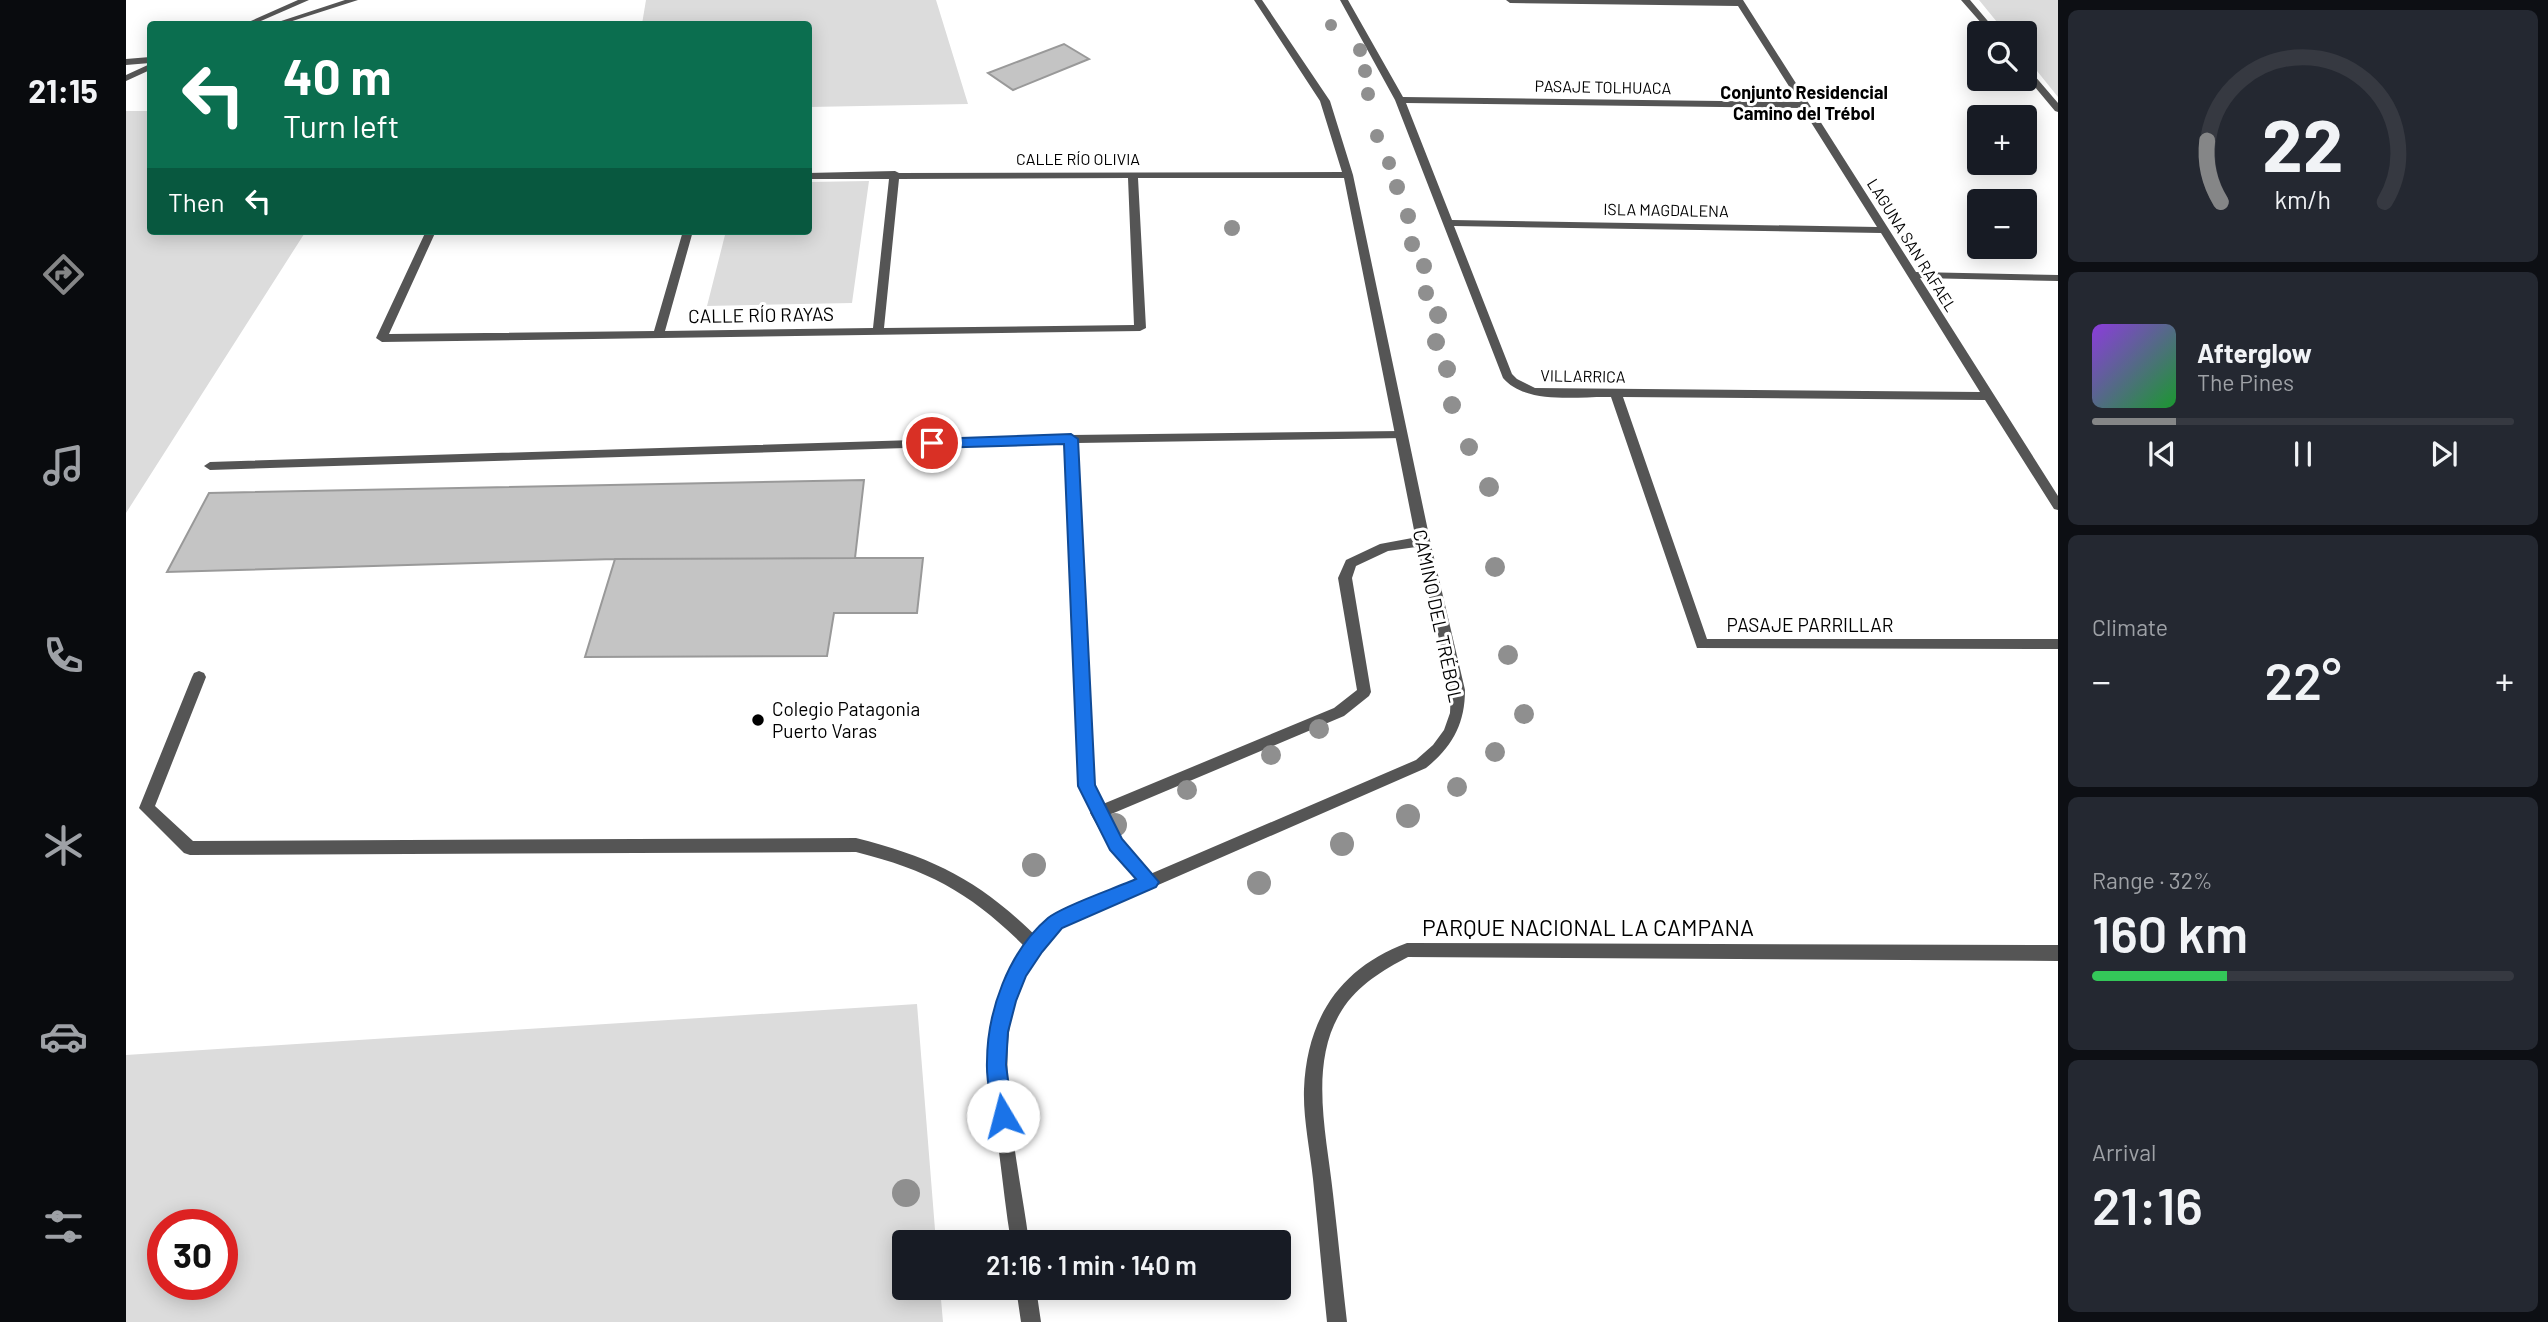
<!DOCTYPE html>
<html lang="en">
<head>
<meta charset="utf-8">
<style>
  :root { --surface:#171b24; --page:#242831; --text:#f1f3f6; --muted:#9ea1a6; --line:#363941; --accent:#858687 }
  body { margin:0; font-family:Barlow,sans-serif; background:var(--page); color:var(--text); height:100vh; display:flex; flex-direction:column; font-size:26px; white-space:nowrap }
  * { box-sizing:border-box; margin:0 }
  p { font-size:23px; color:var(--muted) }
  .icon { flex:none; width:38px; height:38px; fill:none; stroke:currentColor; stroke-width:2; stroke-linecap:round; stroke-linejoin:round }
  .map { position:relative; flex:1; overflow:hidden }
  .panel { display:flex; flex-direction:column; gap:10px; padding:10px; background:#0d0f14; width:490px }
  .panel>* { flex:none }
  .guide { position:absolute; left:21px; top:21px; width:665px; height:214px; border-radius:7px; box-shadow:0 4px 18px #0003; background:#0b6e4f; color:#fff; overflow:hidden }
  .controls { position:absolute; left:1841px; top:21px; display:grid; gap:14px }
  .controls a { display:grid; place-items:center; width:70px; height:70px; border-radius:7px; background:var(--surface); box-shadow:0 4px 18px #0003; font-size:35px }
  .speed { position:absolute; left:21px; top:1209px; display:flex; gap:14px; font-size:35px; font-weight:700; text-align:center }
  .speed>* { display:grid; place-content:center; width:91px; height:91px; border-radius:50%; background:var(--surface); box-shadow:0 4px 18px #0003; line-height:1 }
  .speed .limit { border:10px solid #d22; background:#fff; color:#111 }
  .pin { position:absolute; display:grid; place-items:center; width:60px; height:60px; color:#fff; margin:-30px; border:4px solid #fff; border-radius:50%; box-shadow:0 2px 7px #0007 }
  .me { position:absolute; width:77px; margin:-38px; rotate:352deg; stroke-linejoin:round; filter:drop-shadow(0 0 5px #0008) }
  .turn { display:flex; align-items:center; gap:24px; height:147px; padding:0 21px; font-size:32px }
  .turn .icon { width:91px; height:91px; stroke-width:2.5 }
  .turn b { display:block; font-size:49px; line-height:60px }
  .then { display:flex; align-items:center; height:66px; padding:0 21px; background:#0003; gap:14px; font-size:26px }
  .big { font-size:52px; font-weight:600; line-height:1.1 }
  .panel .tile { flex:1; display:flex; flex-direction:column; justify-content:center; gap:10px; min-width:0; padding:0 24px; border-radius:10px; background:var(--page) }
  .panel .dial { align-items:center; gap:0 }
  .dial svg { height:182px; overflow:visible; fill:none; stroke:var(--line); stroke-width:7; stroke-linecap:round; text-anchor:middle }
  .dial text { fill:var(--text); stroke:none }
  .song { display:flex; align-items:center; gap:21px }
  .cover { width:84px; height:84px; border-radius:10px; background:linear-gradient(135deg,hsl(270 70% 55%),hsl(130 70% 35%)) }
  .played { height:7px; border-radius:4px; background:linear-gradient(90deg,var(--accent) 20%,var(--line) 20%) }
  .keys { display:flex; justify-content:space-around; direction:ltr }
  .heat { display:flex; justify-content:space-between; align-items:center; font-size:38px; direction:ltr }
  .charge { height:10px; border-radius:5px; background:linear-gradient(90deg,#34c759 32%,var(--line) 0) }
  .trip { position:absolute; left:766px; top:1230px; width:399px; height:70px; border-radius:7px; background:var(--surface); box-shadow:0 4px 18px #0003; font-weight:600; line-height:70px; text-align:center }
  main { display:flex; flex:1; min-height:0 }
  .dock { display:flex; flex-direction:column; width:126px; justify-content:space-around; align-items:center; background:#090b0e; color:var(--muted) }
  .dock .icon { width:49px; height:49px }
  .dock .selected { color:var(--accent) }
  .dock b { font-size:32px; color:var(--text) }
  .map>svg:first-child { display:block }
  .green { fill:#dcdcdc; fill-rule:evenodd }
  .building { fill:#c4c4c4; stroke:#999; stroke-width:2 }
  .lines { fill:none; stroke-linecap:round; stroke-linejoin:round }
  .service { fill:#555; fill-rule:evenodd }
  .minor { fill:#555; fill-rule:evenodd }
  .tree { fill:#8f8f8f }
  .route { fill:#1a73e8; stroke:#114b97; stroke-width:2 }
  .poi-dot { fill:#000; stroke:#fff; stroke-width:2.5 }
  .labels { text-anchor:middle; stroke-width:6; stroke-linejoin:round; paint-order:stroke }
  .far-street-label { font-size:16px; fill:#000; stroke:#fff }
  .far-neighbourhood-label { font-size:18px; font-weight:bold; fill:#000; stroke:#fff }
  .street-label { font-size:19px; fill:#000; stroke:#fff }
  .poi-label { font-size:19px; fill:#000; stroke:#fff; text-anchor:start }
  .near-street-label { font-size:23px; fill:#000; stroke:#fff }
</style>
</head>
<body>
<main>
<nav class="dock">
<b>21:15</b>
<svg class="icon selected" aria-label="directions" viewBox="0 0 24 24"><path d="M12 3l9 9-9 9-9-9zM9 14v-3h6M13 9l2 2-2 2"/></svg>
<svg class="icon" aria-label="music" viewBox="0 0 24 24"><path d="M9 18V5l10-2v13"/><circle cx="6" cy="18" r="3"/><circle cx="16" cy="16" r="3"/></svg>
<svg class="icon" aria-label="phone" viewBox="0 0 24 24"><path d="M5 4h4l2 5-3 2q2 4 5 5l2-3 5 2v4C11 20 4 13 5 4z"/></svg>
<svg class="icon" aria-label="climate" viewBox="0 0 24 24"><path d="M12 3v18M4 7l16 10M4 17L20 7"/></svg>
<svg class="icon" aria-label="car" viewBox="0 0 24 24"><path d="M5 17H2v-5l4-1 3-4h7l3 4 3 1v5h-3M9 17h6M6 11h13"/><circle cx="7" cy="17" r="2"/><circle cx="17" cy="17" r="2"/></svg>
<svg class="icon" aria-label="filters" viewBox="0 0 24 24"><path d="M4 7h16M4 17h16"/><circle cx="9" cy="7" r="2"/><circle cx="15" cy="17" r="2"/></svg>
</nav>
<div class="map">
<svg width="1932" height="1322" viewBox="0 0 1932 1322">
  <rect width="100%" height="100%" fill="#fff"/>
  <path class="green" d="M520 0H810L842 104 683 107 682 24H516Z
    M1853 0H1932V97L1899 56V33H1880Z
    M0 111H24V231H180L0 513Z
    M743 181 726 303 581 306 600 231H682L683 182Z
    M791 1004 810 1242H779V1288H814L817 1322H0V1055ZM96 1225V1284H37V1225Z"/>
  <path class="building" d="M938 44 963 59 887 90 862 73Z
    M738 480 729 558 489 559 41 572 83 493Z
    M729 558H797L791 613H708L701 656 459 657 489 559Z"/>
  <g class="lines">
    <path class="service" d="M1275 431 1281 435 1279 438 951 443 969 786 977 804 1208 708 1231 690 1212 578 1220 560 1254 544 1297 536 1303 541 1297 546 1262 551 1230 566 1226 578 1245 692 1243 696 1218 716 983 815 995 840 1030 877 1032 882 1030 887 1024 889 1018 887 985 850 964 813 965 811 953 786 939 443 84 470 78 466 84 462 945 435Z
      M73 671 78 673 80 677 29 806 67 841 730 838C810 858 856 882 915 941L917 946 915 951 909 953 903 951C848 895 806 871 730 852L64 855 58 853 13 808 66 677 68 673Z"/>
    <path class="minor" d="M172 0H183L128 24H118Z
      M219 0H232L157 24H146Z
      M1128 0H1136L1204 101 1227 175 1305 545 1339 690C1339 724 1326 747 1300 768L936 927C918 949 899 971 890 999 868 1065 894 1172 903 1242H885C880 1213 877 1182 873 1152 866 1101 857 1048 873 998 883 967 904 942 924 917L1290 760 1307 745 1318 730 1324 713 1325 690 1291 545 1218 178H1012L1020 328 1014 331 256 342 250 338 300 231H310L263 334 528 331 557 231H567L539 331 747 328 763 179H682V173L769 171 773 173 1216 172 1194 101ZM1002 178 1008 325 758 328 773 179Z
      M1214 0H1222L1277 97 1673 102 1612 6 1384 3 1380 0H1617L1790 272 1932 275V281L1794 278 1932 496V510L1928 509 1859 400 1497 397 1581 639H1932V649L1571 648 1485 397C1452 396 1400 405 1377 378L1269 100ZM1280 103 1676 108 1751 227 1326 220ZM1328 226 1755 233 1854 392 1409 388 1391 379 1386 374Z
      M1835 0H1844L1872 33H1864Z
      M24 57V63L0 65V59Z
      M24 64V70L0 81V75Z
      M1899 67 1902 68 1932 103V112L1929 111 1899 75Z
      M1281 943 1932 945V961L1282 957C1257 970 1232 985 1216 1010 1182 1063 1201 1136 1207 1194 1212 1237 1216 1279 1221 1322H1201C1196 1274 1192 1227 1187 1179 1184 1150 1177 1118 1178 1089 1181 1018 1214 968 1281 943Z
      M890 1288H910L915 1322H895Z"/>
  </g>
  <g class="tree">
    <circle cx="1205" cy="25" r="6"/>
    <circle cx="1234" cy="50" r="7"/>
    <circle cx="1239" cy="71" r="7"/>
    <circle cx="1242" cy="94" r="7"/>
    <circle cx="1251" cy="136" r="7"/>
    <circle cx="1263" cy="163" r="7"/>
    <circle cx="1271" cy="187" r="8"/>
    <circle cx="1282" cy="216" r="8"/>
    <circle cx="1106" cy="228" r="8"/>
    <circle cx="1286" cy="244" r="8"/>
    <circle cx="1298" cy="266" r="8"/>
    <circle cx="1300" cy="293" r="8"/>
    <circle cx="1312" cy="315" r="9"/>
    <circle cx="1310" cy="342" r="9"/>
    <circle cx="1321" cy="369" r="9"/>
    <circle cx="1326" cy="405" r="9"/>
    <circle cx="1343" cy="447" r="9"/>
    <circle cx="1363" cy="487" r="10"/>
    <circle cx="1369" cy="567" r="10"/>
    <circle cx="1382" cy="655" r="10"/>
    <circle cx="1398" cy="714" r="10"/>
    <circle cx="1193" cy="729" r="10"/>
    <circle cx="1369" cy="752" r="10"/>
    <circle cx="1145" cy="755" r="10"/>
    <circle cx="1331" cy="787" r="10"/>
    <circle cx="1061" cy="790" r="10"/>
    <circle cx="1282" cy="816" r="12"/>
    <circle cx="989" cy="825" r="12"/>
    <circle cx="1216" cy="844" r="12"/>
    <circle cx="908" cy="865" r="12"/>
    <circle cx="1133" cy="883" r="12"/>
    <circle cx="780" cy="1193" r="14"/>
  </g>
  <path class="route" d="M945 434 952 439 969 785 996 839 1033 882 1030 887 936 928 916 952 900 976 890 1001 882 1032 880 1065 887 1116 884 1123 877 1126 870 1123 867 1116C865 1098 860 1080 861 1062 861 1012 882 952 922 918 936 906 990 888 1010 879L984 850 952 786 938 444 806 448 799 443 806 439Z"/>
  <circle class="poi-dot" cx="632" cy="720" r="7"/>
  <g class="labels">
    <g class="far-street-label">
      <text transform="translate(1477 87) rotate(1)" y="6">PASAJE TOLHUACA</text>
      <text x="952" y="165">CALLE RÍO OLIVIA</text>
      <text transform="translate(1540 210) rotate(1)" y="6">ISLA MAGDALENA</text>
      <text transform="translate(1786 245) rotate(58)" y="6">LAGUNA SAN RAFAEL</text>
      <text transform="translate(1457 376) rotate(1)" y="6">VILLARRICA</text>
    </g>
    <g class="far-neighbourhood-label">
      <text x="1678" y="99">Conjunto Residencial<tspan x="1678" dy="21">Camino del Trébol</tspan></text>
    </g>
    <g class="street-label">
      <text transform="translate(635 315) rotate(-1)" y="7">CALLE RÍO RAYAS</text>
      <text transform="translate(1312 616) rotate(78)" y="7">CAMINO DEL TRÉBOL</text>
      <text x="1684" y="632">PASAJE PARRILLAR</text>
    </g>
    <g class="poi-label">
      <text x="646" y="716">Colegio Patagonia<tspan x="646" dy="22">Puerto Varas</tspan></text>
    </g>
    <g class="near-street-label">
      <text x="1462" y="936">PARQUE NACIONAL LA CAMPANA</text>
    </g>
  </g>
</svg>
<div class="controls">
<a><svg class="icon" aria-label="search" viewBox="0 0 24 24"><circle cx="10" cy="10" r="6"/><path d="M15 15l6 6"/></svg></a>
<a>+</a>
<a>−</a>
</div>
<div class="speed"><div class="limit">30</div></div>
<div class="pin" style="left:806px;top:443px;background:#d93025"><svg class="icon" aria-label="arrive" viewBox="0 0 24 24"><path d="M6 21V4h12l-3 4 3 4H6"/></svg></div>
<svg class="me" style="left:877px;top:1116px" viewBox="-20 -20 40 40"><circle r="19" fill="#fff"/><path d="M0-13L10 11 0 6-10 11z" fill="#1a73e8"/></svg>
<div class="trip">21:16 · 1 min · 140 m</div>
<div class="guide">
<div class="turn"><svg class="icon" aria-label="left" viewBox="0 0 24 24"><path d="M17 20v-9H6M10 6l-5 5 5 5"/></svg><div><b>40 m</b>Turn left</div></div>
<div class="then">Then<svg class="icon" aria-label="left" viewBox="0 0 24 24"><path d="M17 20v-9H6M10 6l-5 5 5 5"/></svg></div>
</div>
</div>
<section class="panel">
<div class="tile dial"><svg viewBox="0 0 100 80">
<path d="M14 69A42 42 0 1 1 86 69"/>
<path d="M14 69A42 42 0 0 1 8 42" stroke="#858687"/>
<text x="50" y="56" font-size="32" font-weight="700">22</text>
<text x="50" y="72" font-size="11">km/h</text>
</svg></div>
<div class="tile">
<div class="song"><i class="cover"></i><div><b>Afterglow</b><p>The Pines</p></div></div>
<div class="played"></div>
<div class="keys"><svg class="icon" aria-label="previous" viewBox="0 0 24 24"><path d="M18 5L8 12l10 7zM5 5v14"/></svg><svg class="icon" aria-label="pause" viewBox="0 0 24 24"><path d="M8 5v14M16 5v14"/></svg><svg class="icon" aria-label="next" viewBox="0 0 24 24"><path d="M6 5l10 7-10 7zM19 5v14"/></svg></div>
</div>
<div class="tile"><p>Climate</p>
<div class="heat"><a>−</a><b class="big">22°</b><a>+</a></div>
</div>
<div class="tile"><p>Range · 32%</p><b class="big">160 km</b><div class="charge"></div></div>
<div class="tile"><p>Arrival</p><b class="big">21:16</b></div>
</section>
</main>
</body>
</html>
